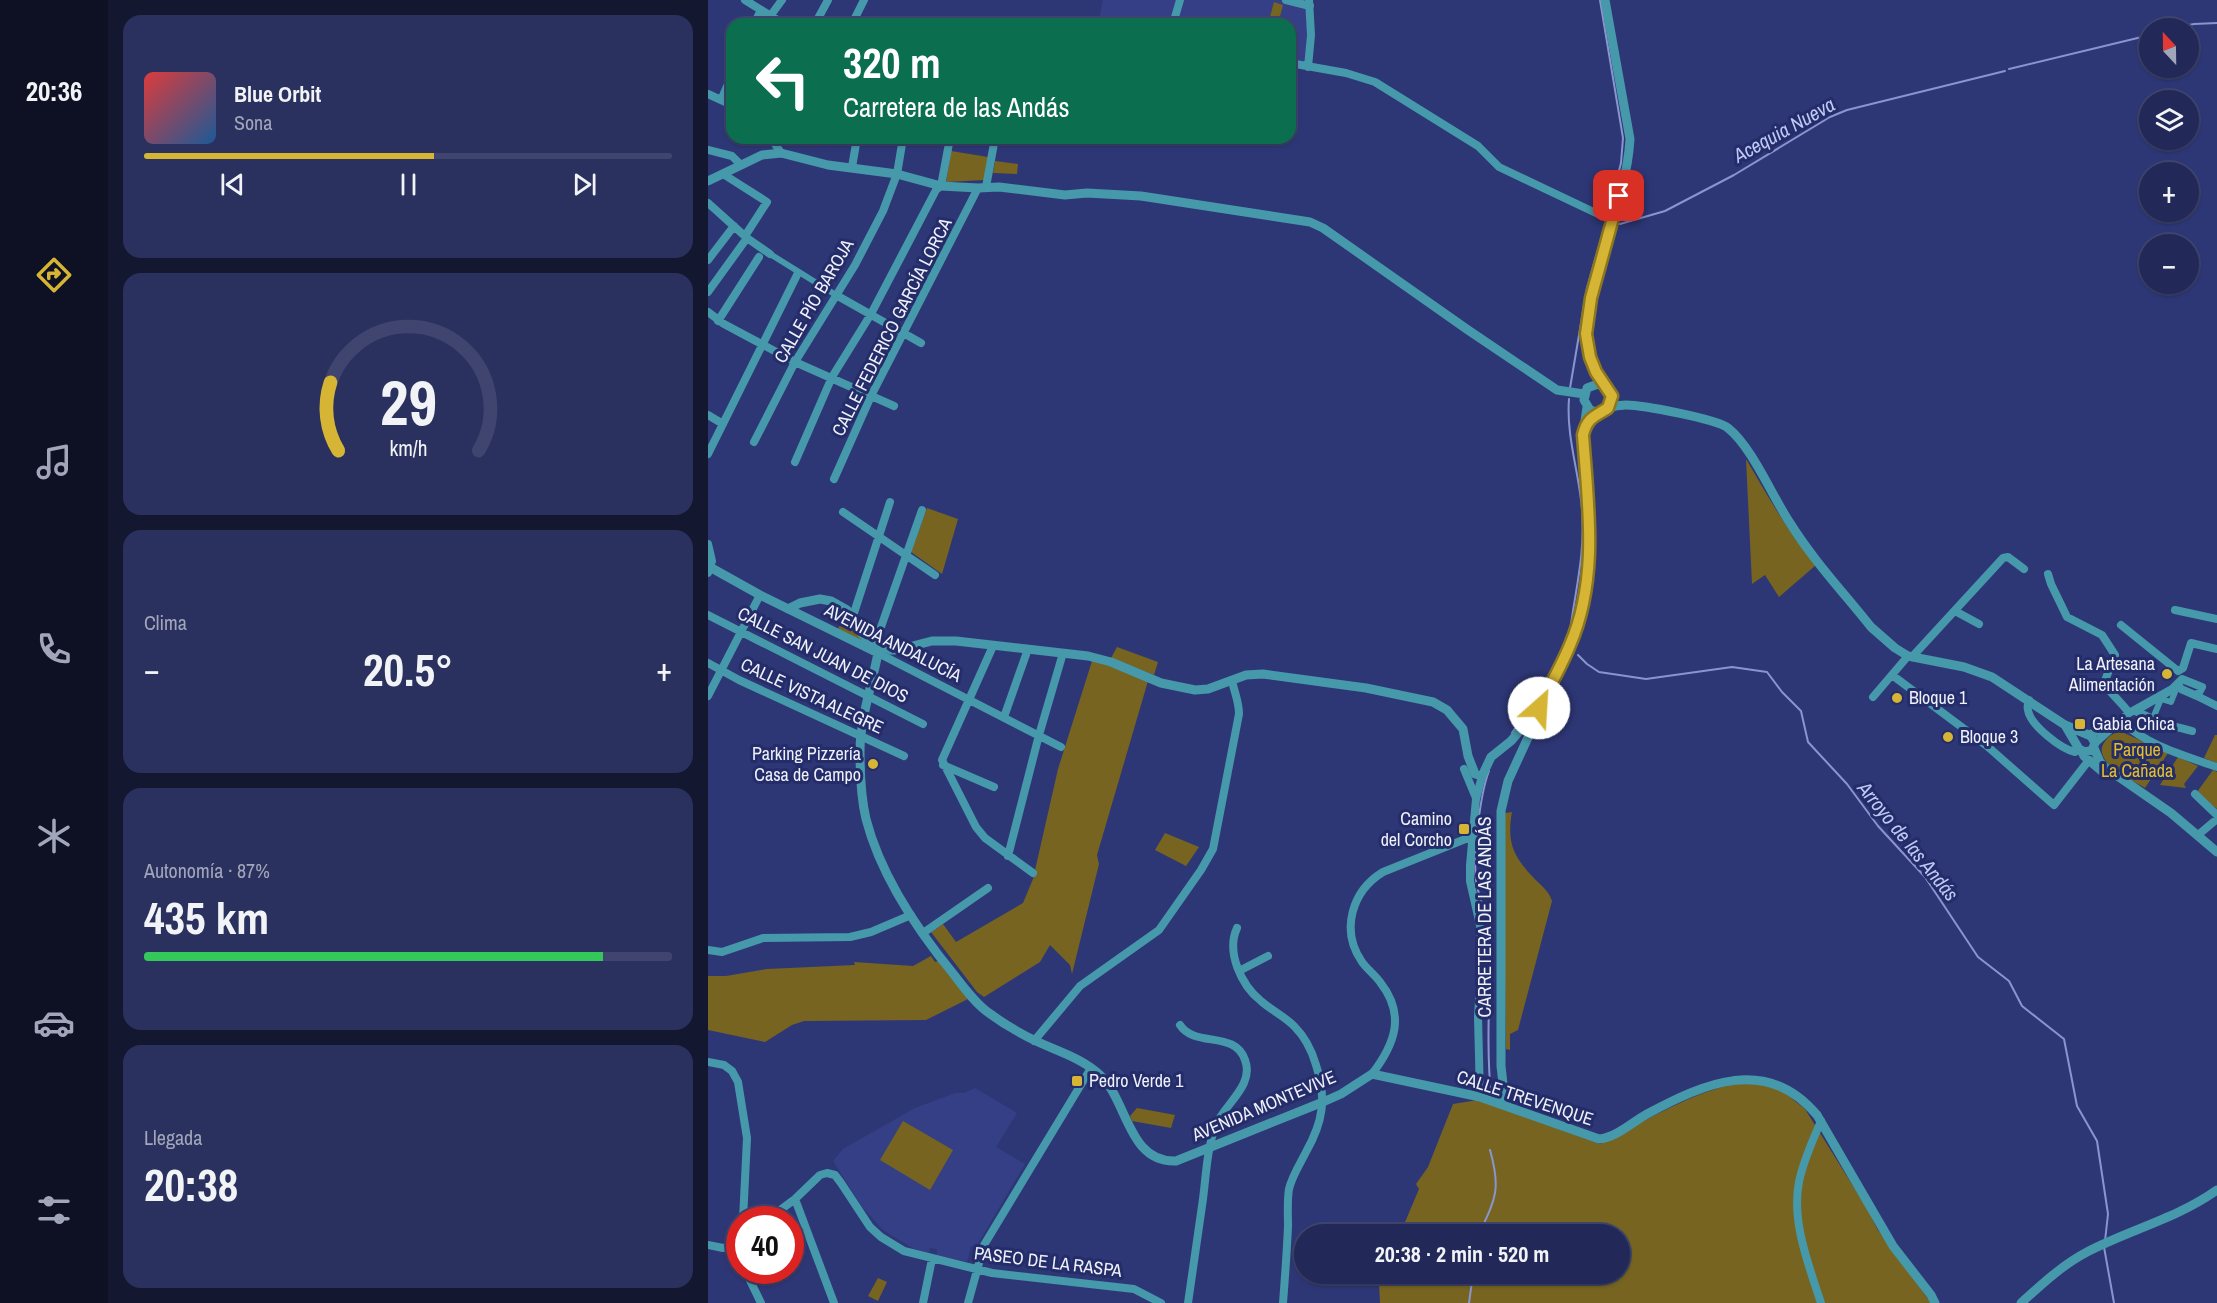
<!DOCTYPE html>
<html lang="es">
<head>
<meta charset="utf-8">
<style>
  :root { --surface:#222958; --page:#2a315e; --text:#f1f3f6; --muted:#a2a6ba; --line:#3f456e; --accent:#d6b534 }
  body { margin:0; font-family:"Archivo Narrow",sans-serif; background:var(--page); color:var(--text); height:100vh; display:flex; flex-direction:column; font-size:22px; white-space:nowrap }
  * { box-sizing:border-box; margin:0 }
  p { font-size:20px; color:var(--muted) }
  .icon { flex:none; width:33px; height:33px; fill:none; stroke:currentColor; stroke-width:2; stroke-linecap:round; stroke-linejoin:round }
  .map { position:relative; flex:1; overflow:hidden }
  .side { display:flex; flex-direction:column; gap:15px; padding:15px; background:#131730; width:600px }
  .side>* { flex:none }
  .guide { position:absolute; left:18px; top:18px; width:570px; height:126px; border-radius:18px; box-shadow:0 2px 4px #0004,0 0 0 2px var(--line); background:#0b6e4f; color:#fff; overflow:hidden }
  .needle { width:39px; rotate:338deg }
  .controls { position:absolute; left:1431px; top:18px; display:grid; gap:12px }
  .controls a { display:grid; place-items:center; width:60px; height:60px; border-radius:50%; background:var(--surface); box-shadow:0 2px 4px #0004,0 0 0 2px var(--line); font-size:30px }
  .speed { position:absolute; left:18px; top:1206px; display:flex; gap:12px; font-size:30px; font-weight:700; text-align:center }
  .speed>* { display:grid; place-content:center; width:78px; height:78px; border-radius:50%; background:var(--surface); box-shadow:0 2px 4px #0004,0 0 0 2px var(--line); line-height:1 }
  .speed .limit { border:9px solid #d22; background:#fff; color:#111 }
  .pin { position:absolute; display:grid; place-items:center; width:51px; height:51px; color:#fff; margin:-26px; border-radius:12px; box-shadow:0 3px 9px #0006 }
  .me { position:absolute; width:66px; margin:-33px; rotate:26deg; stroke-linejoin:round; filter:drop-shadow(0 0 4px #0008) }
  .turn { display:flex; align-items:center; gap:21px; height:126px; padding:0 18px; font-size:27px }
  .turn .icon { width:78px; height:78px; stroke-width:2.5 }
  .turn b { display:block; font-size:42px; line-height:51px }
  .big { font-size:45px; font-weight:700; line-height:1.1 }
  .side .card { flex:1; display:flex; flex-direction:column; justify-content:center; gap:9px; min-width:0; padding:0 21px; border-radius:18px; background:var(--page) }
  .side .dial { align-items:center; gap:0 }
  .dial svg { height:156px; overflow:visible; fill:none; stroke:var(--line); stroke-width:7; stroke-linecap:round; text-anchor:middle }
  .dial text { fill:var(--text); stroke:none }
  .song { display:flex; align-items:center; gap:18px }
  .cover { width:72px; height:72px; border-radius:9px; background:linear-gradient(135deg,hsl(0 70% 55%),hsl(210 70% 35%)) }
  .played { height:6px; border-radius:3px; background:linear-gradient(90deg,var(--accent) 55%,var(--line) 55%) }
  .keys { display:flex; justify-content:space-around; direction:ltr }
  .heat { display:flex; justify-content:space-between; align-items:center; font-size:33px; direction:ltr }
  .charge { height:9px; border-radius:4px; background:linear-gradient(90deg,#34c759 87%,var(--line) 0) }
  .trip { position:absolute; left:586px; top:1224px; width:336px; height:60px; border-radius:30px; background:var(--surface); box-shadow:0 2px 4px #0004,0 0 0 2px var(--line); font-weight:700; line-height:60px; text-align:center }
  main { display:flex; flex:1; min-height:0 }
  .tab-bar { display:flex; flex-direction:column; width:108px; justify-content:space-around; align-items:center; background:#0e1023; color:var(--muted) }
  .tab-bar .icon { width:42px; height:42px }
  .tab-bar .on { color:var(--accent) }
  .tab-bar b { font-size:27px; color:var(--text) }
  .map>svg:first-child { display:block }
  .built { fill:#353f85 }
  .green { fill:#766420 }
  .lines { fill:none; stroke-linecap:round; stroke-linejoin:round }
  .stream { stroke:#8895cf; stroke-width:2 }
  .pedestrian { stroke:#4699aa; stroke-width:6 }
  .minor { stroke:#4699aa; stroke-width:8 }
  .tertiary { stroke:#4699aa; stroke-width:9 }
  .route-casing { stroke:#8b7622; stroke-width:15 }
  .route { stroke:#d6b534; stroke-width:10 }
  .poi-dot { fill:#d6b534; stroke:#242c6a; stroke-width:2 }
  .labels { text-anchor:middle; stroke-width:6; stroke-linejoin:round; paint-order:stroke }
  .street-label { font-size:18px; fill:#eef1f8; stroke:#242c6a }
  .poi-label { font-size:18px; fill:#eef1f8; stroke:#242c6a; text-anchor:start }
  .park-label { font-size:18px; fill:#e4bf2c; stroke:#242c6a }
  .water-label { font-size:20px; font-style:italic; fill:#bec9f5; stroke:#242c6a }
</style>
</head>
<body>
<main>
<nav class="tab-bar">
<b>20:36</b>
<svg class="icon on" aria-label="directions" viewBox="0 0 24 24"><path d="M12 3l9 9-9 9-9-9zM9 14v-3h6M13 9l2 2-2 2"/></svg>
<svg class="icon" aria-label="music" viewBox="0 0 24 24"><path d="M9 18V5l10-2v13"/><circle cx="6" cy="18" r="3"/><circle cx="16" cy="16" r="3"/></svg>
<svg class="icon" aria-label="phone" viewBox="0 0 24 24"><path d="M5 4h4l2 5-3 2q2 4 5 5l2-3 5 2v4C11 20 4 13 5 4z"/></svg>
<svg class="icon" aria-label="climate" viewBox="0 0 24 24"><path d="M12 3v18M4 7l16 10M4 17L20 7"/></svg>
<svg class="icon" aria-label="car" viewBox="0 0 24 24"><path d="M5 17H2v-5l4-1 3-4h7l3 4 3 1v5h-3M9 17h6M6 11h13"/><circle cx="7" cy="17" r="2"/><circle cx="17" cy="17" r="2"/></svg>
<svg class="icon" aria-label="filters" viewBox="0 0 24 24"><path d="M4 7h16M4 17h16"/><circle cx="9" cy="7" r="2"/><circle cx="15" cy="17" r="2"/></svg>
</nav>
<section class="side">
<div class="card">
<div class="song"><i class="cover"></i><div><b>Blue Orbit</b><p>Sona</p></div></div>
<div class="played"></div>
<div class="keys"><svg class="icon" aria-label="previous" viewBox="0 0 24 24"><path d="M18 5L8 12l10 7zM5 5v14"/></svg><svg class="icon" aria-label="pause" viewBox="0 0 24 24"><path d="M8 5v14M16 5v14"/></svg><svg class="icon" aria-label="next" viewBox="0 0 24 24"><path d="M6 5l10 7-10 7zM19 5v14"/></svg></div>
</div>
<div class="card dial"><svg viewBox="0 0 100 80">
<path d="M14 69A42 42 0 1 1 86 69"/>
<path d="M14 69A42 42 0 0 1 10 34" stroke="#d6b534"/>
<text x="50" y="56" font-size="32" font-weight="700">29</text>
<text x="50" y="72" font-size="11">km/h</text>
</svg></div>
<div class="card"><p>Clima</p>
<div class="heat"><a>−</a><b class="big">20.5°</b><a>+</a></div>
</div>
<div class="card"><p>Autonomía · 87%</p><b class="big">435 km</b><div class="charge"></div></div>
<div class="card"><p>Llegada</p><b class="big">20:38</b></div>
</section>
<div class="map">
<svg width="1509" height="1303" viewBox="0 0 1509 1303">
  <rect width="100%" height="100%" fill="#2e3776"/>
  <path class="built" d="M395 0H597L599 30 597 63 582 60V24H390Z
    M267 1088 309 1113 288 1147 317 1164 268 1247 263 1246 259 1262 229 1255V1249L222 1248 221 1253 206 1249 175 1230 154 1207 125 1161 135 1149 207 1108 247 1093H256Z"/>
  <path class="green" d="M566 2 575 5 570 24H560Z
    M243 151 280 157 276 180 238 182Z
    M287 161 310 164 309 174 285 173Z
    M1038 459C1060 496 1080 533 1108 565L1071 597 1057 575 1044 584Z
    M219 508 250 519 234 574 203 552Z
    M139 610 154 634 172 646 128 633Z
    M409 647 450 662 446 675 403 658Z
    M384 661 413 669 440 681 389 855 391 864 364 974 362 965 342 945 332 962 276 997 269 992 223 932 235 924 248 942 315 903 325 879 350 769Z
    M1414 732 1460 753 1437 788C1423 779 1380 761 1398 740 1402 735 1407 732 1414 732Z
    M1507 735H1509V763L1496 758Z
    M1470 757 1490 766 1476 784 1478 788 1452 785Z
    M1505 770 1509 772V809L1489 792Z
    M804 812C799 840 804 855 824 876 832 885 840 889 844 901L810 1030 802 1034V1050L798 1049 795 830 797 813Z
    M457 833 491 847 478 866 447 850Z
    M223 956 227 962 230 961 260 999 218 1020 96 1021 84 1025 57 1042 0 1030V976H18L59 969 147 965 146 962 205 966Z
    M1032 1083H1045L1072 1089 1097 1109 1155 1202 1170 1230 1223 1303H672L671 1283 675 1274H912V1234H692L711 1189 708 1184 720 1167 745 1104 770 1100 892 1144C934 1123 987 1090 1032 1083Z
    M429 1108 467 1115 463 1128 424 1121 422 1116Z
    M195 1121 245 1150 222 1190 172 1160Z
    M170 1278 179 1282 170 1301 160 1296Z"/>
  <g class="lines">
    <path class="stream" d="M892 0 915 138 913 163 900 213
      M1466 28 1486 24 1509 23
      M1301 69 1442 35
      M912 224 957 211 1026 175 1122 117 1139 110 1297 71
      M862 388 879 288 898 222
      M861 399C858 436 871 472 874 509 877 553 869 582 863 624
      M870 655 879 664 891 672 938 679 1024 667 1059 672 1074 692 1093 711 1100 742 1139 784 1170 826 1217 877 1270 957 1301 981 1314 1006 1356 1039 1369 1106 1389 1141 1400 1214 1397 1241
      M804 733 835 685
      M781 771C772 794 765 855 768 880 771 901 782 922 782 943 782 994 778 1044 783 1095
      M771 1234C788 1198 793 1189 782 1150
      M1396 1247 1406 1303
      M761 1303 765 1274"/>
    <path class="pedestrian" d="M62 254 128 295
      M1464 691 1467 692 1463 702 1453 699 1445 718 1432 712 1431 710Z"/>
    <path class="minor" d="M37 0 76 24
      M578 0 602 6
      M63 15 74 0
      M46 24 53 10
      M107 24 120 0
      M144 24 156 0
      M465 24 472 0
      M582 63 638 73 667 82 770 146 791 167 890 214 906 218
      M600 67 603 35 601 0
      M0 94 24 105
      M13 100 24 75
      M63 138 73 153
      M0 150 24 156 32 164
      M144 167 149 138
      M15 174 59 202 37 236
      M278 187 287 138
      M0 203 39 238 62 254
      M0 260 26 226
      M0 292 39 238
      M128 295 213 343
      M0 312 16 324 87 362 186 406
      M10 321 51 257
      M0 415 15 424
      M46 442 87 362 147 265 175 211 189 174 195 138
      M0 454 90 273
      M87 462 124 377 163 314 228 190 233 186 242 138
      M126 479 163 396 270 188
      M135 512 227 575
      M0 544 4 561 0 573
      M1340 574 1343 584 1359 617 1394 635 1407 655 1396 683C1399 690 1415 704 1421 713
      M1467 610 1509 619
      M1247 611 1271 624
      M0 615 215 724
      M144 619 182 502
      M1413 625 1470 671
      M167 644 214 510
      M285 646 234 760 268 827 277 838 325 873
      M170 653 353 747
      M1204 657 1295 558 1300 557 1316 569
      M0 663 31 680 196 756
      M1470 671 1475 668 1483 643 1509 649
      M1184 675 1279 746 1346 805 1381 760
      M0 696 52 595
      M1489 696 1509 706
      M1165 697 1200 656
      M1321 700C1320 703 1319 707 1320 710 1322 725 1353 749 1367 752L1371 749
      M1427 710C1440 722 1467 726 1484 731
      M296 717 320 649
      M1413 721C1440 746 1475 755 1509 767
      M1380 735 1409 723
      M1387 743 1421 713 1464 689 1474 679 1494 687 1489 696 1473 689 1470 684
      M235 765 286 787
      M756 769 768 798
      M1487 794 1509 815
      M1490 835 1509 819
      M300 856 331 735 355 653
      M529 928C518 952 533 985 553 1001 563 1010 576 1016 586 1026 596 1036 604 1051 608 1065 619 1098 615 1122 598 1152 592 1164 584 1176 581 1189 579 1201 580 1213 580 1226 579 1251 577 1277 575 1303
      M215 933 280 888
      M0 950 14 952 55 938 142 937 163 932 203 915
      M531 971 560 956
      M472 1025C487 1048 527 1030 537 1060 547 1086 515 1105 507 1127 499 1150 498 1175 495 1199 490 1234 485 1268 480 1303
      M326 1041 372 986 451 930 493 870 505 849 531 714C531 701 526 692 524 680
      M0 1062 16 1065 24 1071 30 1082 39 1138 35 1220
      M664 1074C687 1044 698 1015 672 982 667 975 659 969 654 962 632 930 644 891 675 872L765 836
      M772 1097 770 1017 774 953 772 925 762 881V865L768 799 774 776
      M1113 1121C1105 1140 1095 1161 1091 1182 1083 1221 1101 1266 1113 1303
      M87 1199 126 1303
      M59 1220 87 1199 112 1175 119 1173 127 1175 133 1183 162 1227 173 1237 196 1251 284 1273 426 1289 453 1303
      M32 1235 25 1246 32 1259
      M0 1245 15 1248 25 1246
      M37 1270 53 1303
      M215 1303 224 1259
      M260 1303 276 1245 383 1068"/>
    <path class="tertiary" d="M897 0 922 139C918 205 883 267 878 333 877 346 882 362 889 373 895 382 904 389 904 400L897 410 889 412 882 410 876 400 879 388 890 384 898 386
      M0 181 54 155 73 153 120 165 189 174 233 186 270 188 291 187 357 195 379 193 433 196 602 222 615 228 760 330 849 390 876 394
      M900 408C906 406 913 405 918 405 934 405 1009 419 1020 428 1044 447 1064 496 1082 523 1105 560 1136 593 1163 627L1187 648 1200 656 1256 667 1284 677 1357 725 1383 736 1387 743 1384 750 1377 752 1371 749 1357 725
      M0 566 52 595 170 653C164 685 152 719 152 751 152 774 153 798 158 819 173 877 210 931 247 976 257 989 268 1004 281 1013 296 1024 311 1033 328 1041 349 1051 374 1058 392 1075 420 1101 420 1163 468 1161L615 1102 633 1094 664 1074 772 1097 891 1139C909 1137 923 1123 939 1114 997 1083 1059 1055 1109 1115L1185 1246 1223 1295 1227 1303
      M80 609 92 603 112 599 123 601 139 610 154 634 162 641 183 650H189L224 641H248L380 656 403 662 453 683 487 690 500 689 538 675 555 674 658 688 725 702 739 710 755 729 760 756 767 774 774 776 783 757 803 741 831 708
      M1386 748 1392 762 1398 768 1463 813 1509 852
      M1374 752 1376 756 1396 773
      M793 1103 796 1093 793 1066V811L800 781 823 731 831 708 863 644 874 607 881 569 882 534 875 435 879 407
      M1313 1303C1333 1285 1354 1265 1379 1252 1421 1230 1470 1218 1509 1190"/>
  </g>
  <g class="lines">
    <defs>
      <path id="route" d="M831 708C841 687 853 667 862 645 891 578 880 505 875 435 879 417 888 416 900 408L904 396 888 372 882 357 878 334 883 298 911 196"/>
    </defs>
    <use href="#route" class="route-casing"/>
    <use href="#route" class="route"/>
  </g>
  <g class="poi-dot">
    <circle cx="1459" cy="674" r="6"/>
    <circle cx="1189" cy="698" r="6"/>
    <rect x="1366" y="718" width="12" height="12" rx="3"/>
    <circle cx="1240" cy="737" r="6"/>
    <circle cx="165" cy="764" r="6"/>
    <rect x="750" y="823" width="12" height="12" rx="3"/>
    <rect x="363" y="1075" width="12" height="12" rx="3"/>
  </g>
  <g class="labels">
    <g class="street-label">
      <text transform="translate(106 301) rotate(-60)" y="6">CALLE PÍO BAROJA</text>
      <text transform="translate(184 327) rotate(-63)" y="6">CALLE FEDERICO GARCÍA LORCA</text>
      <text transform="translate(185 643) rotate(27)" y="6">AVENIDA ANDALUCÍA</text>
      <text transform="translate(115 655) rotate(27)" y="6">CALLE SAN JUAN DE DIOS</text>
      <text transform="translate(104 696) rotate(25)" y="6">CALLE VISTA ALEGRE</text>
      <text transform="translate(777 917) rotate(-90)" y="6">CARRETERA DE LAS ANDÁS</text>
      <text transform="translate(817 1098) rotate(18)" y="6">CALLE TREVENQUE</text>
      <text transform="translate(556 1106) rotate(-23)" y="6">AVENIDA MONTEVIVE</text>
      <text transform="translate(340 1262) rotate(7)" y="6">PASEO DE LA RASPA</text>
    </g>
    <g class="poi-label">
      <text x="1447" y="670" text-anchor="end">La Artesana<tspan x="1447" dy="21">Alimentación</tspan></text>
      <text x="1201" y="704">Bloque 1</text>
      <text x="1384" y="730">Gabia Chica</text>
      <text x="1252" y="743">Bloque 3</text>
      <text x="153" y="760" text-anchor="end">Parking Pizzería<tspan x="153" dy="21">Casa de Campo</tspan></text>
      <text x="744" y="825" text-anchor="end">Camino<tspan x="744" dy="21">del Corcho</tspan></text>
      <text x="381" y="1087">Pedro Verde 1</text>
    </g>
    <g class="park-label">
      <text x="1429" y="756">Parque<tspan x="1429" dy="21">La Cañada</tspan></text>
    </g>
    <g class="water-label">
      <text transform="translate(1076 130) rotate(-29)" y="7">Acequia Nueva</text>
      <text transform="translate(1200 841) rotate(51)" y="7">Arroyo de las Andás</text>
    </g>
  </g>
</svg>
<div class="controls">
<a><svg class="needle" viewBox="-14 -14 28 28"><path d="M0-13l5 13h-10z" fill="#e53935"/><path d="M0 13l5-13h-10z" fill="#a2a6ba"/></svg></a>
<a><svg class="icon" aria-label="layers" viewBox="0 0 24 24"><path d="M12 4l9 5-9 5-9-5zM3 14l9 5 9-5"/></svg></a>
<a>+</a>
<a>−</a>
</div>
<div class="speed"><div class="limit">40</div></div>
<div class="pin" style="left:911px;top:196px;background:#d93025"><svg class="icon" aria-label="arrive" viewBox="0 0 24 24"><path d="M6 21V4h12l-3 4 3 4H6"/></svg></div>
<svg class="me" style="left:831px;top:708px" viewBox="-20 -20 40 40"><circle r="19" fill="#fff"/><path d="M0-13L10 11 0 6-10 11z" fill="#d6b534"/></svg>
<div class="trip">20:38 · 2 min · 520 m</div>
<div class="guide">
<div class="turn"><svg class="icon" aria-label="left" viewBox="0 0 24 24"><path d="M17 20v-9H6M10 6l-5 5 5 5"/></svg><div><b>320 m</b>Carretera de las Andás</div></div>
</div>
</div>
</main>
</body>
</html>
